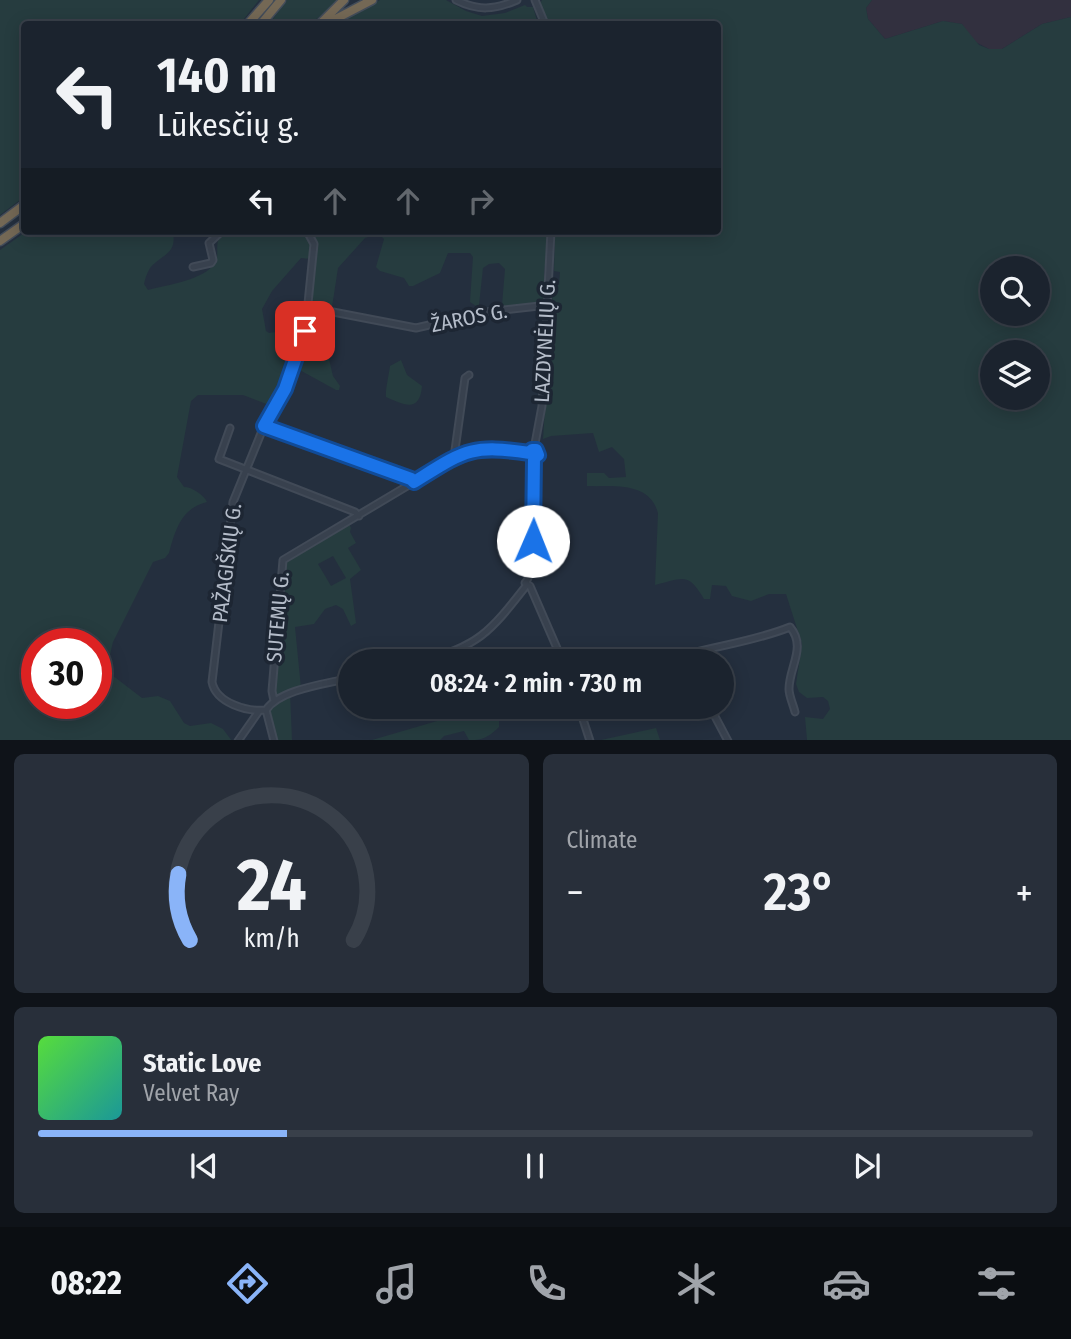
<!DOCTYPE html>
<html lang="en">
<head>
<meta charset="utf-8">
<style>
  :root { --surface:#1b232e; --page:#282f3a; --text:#f1f3f6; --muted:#a0a4aa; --line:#39404a; --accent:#8ab4f8 }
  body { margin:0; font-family:"Fira Sans Condensed",sans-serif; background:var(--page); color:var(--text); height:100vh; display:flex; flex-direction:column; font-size:26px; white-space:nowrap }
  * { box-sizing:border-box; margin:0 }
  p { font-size:23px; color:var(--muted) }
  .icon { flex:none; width:38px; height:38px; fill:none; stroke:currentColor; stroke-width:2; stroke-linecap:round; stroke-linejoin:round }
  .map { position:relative; height:740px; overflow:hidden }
  .panel { display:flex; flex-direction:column; gap:14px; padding:14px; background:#0f1319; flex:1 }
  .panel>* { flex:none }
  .top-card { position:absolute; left:21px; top:21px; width:700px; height:214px; border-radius:7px; box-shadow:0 4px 18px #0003,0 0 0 2px var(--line); background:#1b232e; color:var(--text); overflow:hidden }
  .fabs { position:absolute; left:980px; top:256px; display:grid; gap:14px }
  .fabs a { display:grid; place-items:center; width:70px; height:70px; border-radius:50%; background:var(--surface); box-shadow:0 4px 18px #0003,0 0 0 2px var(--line); font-size:35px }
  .speed { position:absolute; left:21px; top:628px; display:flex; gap:14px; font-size:35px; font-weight:700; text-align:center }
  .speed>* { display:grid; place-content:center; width:91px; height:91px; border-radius:50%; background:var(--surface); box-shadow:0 4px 18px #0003,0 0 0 2px var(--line); line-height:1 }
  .speed .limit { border:10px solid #d22; background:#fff; color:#111 }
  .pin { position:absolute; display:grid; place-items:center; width:60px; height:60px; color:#fff; margin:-30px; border-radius:14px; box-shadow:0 4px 10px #0006 }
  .me { position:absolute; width:77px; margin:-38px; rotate:1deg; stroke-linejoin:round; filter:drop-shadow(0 0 5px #0008) }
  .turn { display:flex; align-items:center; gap:24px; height:147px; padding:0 21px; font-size:32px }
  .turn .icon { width:91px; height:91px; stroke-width:2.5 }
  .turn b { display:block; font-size:49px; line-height:60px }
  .lanes { display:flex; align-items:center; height:66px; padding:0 21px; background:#0003; justify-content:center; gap:35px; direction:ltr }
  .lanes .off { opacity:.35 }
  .big { font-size:52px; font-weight:600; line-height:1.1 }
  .panel .tile { flex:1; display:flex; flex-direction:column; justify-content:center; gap:10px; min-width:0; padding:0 24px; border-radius:10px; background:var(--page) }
  .panel .dial { align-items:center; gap:0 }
  .dial svg { height:182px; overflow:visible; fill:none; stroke:var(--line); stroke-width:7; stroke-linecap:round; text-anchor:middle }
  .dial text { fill:var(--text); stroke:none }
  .song { display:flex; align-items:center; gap:21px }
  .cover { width:84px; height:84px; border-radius:10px; background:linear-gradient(135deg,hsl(110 70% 55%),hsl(180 70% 35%)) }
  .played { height:7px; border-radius:4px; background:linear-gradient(90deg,var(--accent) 25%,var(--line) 25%) }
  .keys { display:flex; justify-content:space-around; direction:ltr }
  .heat { display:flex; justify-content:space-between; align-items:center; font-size:38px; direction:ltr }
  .panel .tiles { flex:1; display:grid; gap:14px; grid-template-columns:1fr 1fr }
  .tile:last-child { grid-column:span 2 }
  .trip { position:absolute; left:338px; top:649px; width:396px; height:70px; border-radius:35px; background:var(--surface); box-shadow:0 4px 18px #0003,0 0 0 2px var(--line); font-weight:600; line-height:70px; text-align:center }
  .menu { display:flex; height:112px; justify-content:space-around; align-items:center; background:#0b0e12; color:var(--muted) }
  .menu .icon { width:49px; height:49px }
  .menu .current { color:var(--accent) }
  .menu b { font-size:32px; color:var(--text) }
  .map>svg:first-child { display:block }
  .medical { fill:#32303f }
  .green { fill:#263c3f; fill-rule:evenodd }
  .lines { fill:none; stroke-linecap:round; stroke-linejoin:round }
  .minor-casing { stroke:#414a57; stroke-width:9 }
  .highway-casing { stroke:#434c59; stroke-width:11 }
  .minor { stroke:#38414e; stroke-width:5 }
  .highway { stroke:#746855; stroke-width:8 }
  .route-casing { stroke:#114b97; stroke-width:18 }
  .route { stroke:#1a73e8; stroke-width:12 }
  .labels { text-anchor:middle; stroke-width:7; stroke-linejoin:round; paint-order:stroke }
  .street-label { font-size:21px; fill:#b4bcc9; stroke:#1d2633 }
</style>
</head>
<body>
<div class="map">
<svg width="1071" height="741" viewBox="0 0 1071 741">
  <rect width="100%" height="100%" fill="#242f3e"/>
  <path class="medical" d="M872 0H1071V17L1042 24 1002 49H989L972 40 962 24 943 21 885 39 868 19 866 8Z"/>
  <path class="green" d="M0 0H259L240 24H24V197L0 215Z
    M287 0H339C309 28 310 24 269 24Z
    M380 0H446L466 11 482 16 505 13 525 5 527 7H533L538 24H335Z
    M542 0H872L866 8 868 19 885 39 943 21 962 24 979 45 989 49H1002L1042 24 1071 17V740H807L805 717 823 719 830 709 828 701 823 697 807 698 799 692 796 684 802 644 786 594H769L751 601 732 596 726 586 712 585 710 599H704C688 572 684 578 655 585L658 513C649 481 613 487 587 486V473H604L609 478 626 477 624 459 612 447 599 452 593 433 551 436 543 439 553 285H559L560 272 554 271 555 231H718V24H549L540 4ZM992 268H1038V313H992ZM992 352H1038V397H992Z
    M27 231H173C177 255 163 253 150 268 147 273 145 279 144 284L148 290C167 285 204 280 215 263 219 257 216 248 218 241L226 231H549L544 274 547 285 545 300 504 308 502 305 505 269 499 263 489 264 483 268 479 305 476 306 470 302 473 257 470 253H448L440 273 413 286H409L404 278 380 271 376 267 384 239 381 236 374 235 365 238 338 268 332 307 304 308 295 343 297 347 329 359 333 376 340 386 339 390H336L287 363 269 405 243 395H198L191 401 177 477 184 487C192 487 204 495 207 502 181 508 175 531 169 553L165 558 153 562 113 642 109 659 112 675 142 698 158 696 170 701 184 723 190 726 211 723 223 729 232 741 0 740V250ZM301 258 310 259C308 276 305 318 291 327 285 331 276 332 269 333L266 331 262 309 272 291ZM37 644H96V704H37Z
    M401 360 407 375 422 386C420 413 404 405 386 397 385 391 389 374 390 366Z
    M349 524 351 528 350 532 356 543 348 548 361 570 350 579 356 623 351 626 343 609 336 605 325 609 314 624 295 627 301 688 290 691 292 740H276L268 711 274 696 281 605 285 603V595L282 592 284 562ZM333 556 346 578 331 586 318 564Z
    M485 707H495L499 718V727C490 736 482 741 469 740L464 731 444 736 440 740H372Z
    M656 728 660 740H601Z"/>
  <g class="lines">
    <defs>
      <path id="minor" d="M456 0C478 11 494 10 517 0
        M535 0 545 24
        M193 267 211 263 213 260 209 243 222 231
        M307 313 333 312 416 328 486 312 548 305
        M264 426 411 479 414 482C463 451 471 444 530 453
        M230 428 219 459 355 512 359 516
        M534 449 538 453 534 458 530 453 534 449 542 406 551 231
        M457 456 455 450 465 378 469 375
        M534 458C534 479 538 572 525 583L530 586 563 662
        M419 662C478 647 490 632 526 586
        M662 662C703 647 748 644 790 627 807 647 789 667 789 689 789 696 793 704 795 712
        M274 701 272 691 283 560 414 482
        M579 707 590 741
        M710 707 728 741
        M266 710C247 712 216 703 212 682L233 502 264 426 284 389 305 333 314 244 307 231
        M266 710C280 689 326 684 350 678
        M266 710 274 741
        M238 741 259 711"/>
      <path id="highway" d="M248 24 269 0
        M261 24 281 0
        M320 24 344 0
        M326 24 372 0
        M0 223 24 205
        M0 241 24 224"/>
    </defs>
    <use href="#minor" class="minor-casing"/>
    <use href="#highway" class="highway-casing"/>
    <use href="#minor" class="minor"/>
    <use href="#highway" class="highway"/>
  </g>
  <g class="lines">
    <defs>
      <path id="route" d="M305 331 285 389 264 426 411 479 414 482C464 451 470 444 530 453L532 450H536L538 455 534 458 533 541"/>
    </defs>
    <use href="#route" class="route-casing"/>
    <use href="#route" class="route"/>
  </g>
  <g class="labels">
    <g class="street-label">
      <text transform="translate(469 318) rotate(-11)" y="7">ŽAROS G.</text>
      <text transform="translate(545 341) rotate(-87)" y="7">LAZDYNĖLIŲ G.</text>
      <text transform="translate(227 563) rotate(-83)" y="7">PAŽAGIŠKIŲ G.</text>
      <text transform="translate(278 617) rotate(-85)" y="7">SUTEMŲ G.</text>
    </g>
  </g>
</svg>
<div class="fabs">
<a><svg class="icon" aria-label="search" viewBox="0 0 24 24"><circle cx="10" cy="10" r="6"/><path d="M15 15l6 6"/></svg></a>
<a><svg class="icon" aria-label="layers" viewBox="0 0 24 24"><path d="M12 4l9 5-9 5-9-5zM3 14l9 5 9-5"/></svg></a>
</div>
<div class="speed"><div class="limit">30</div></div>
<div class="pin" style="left:305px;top:331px;background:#d93025"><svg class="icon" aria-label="arrive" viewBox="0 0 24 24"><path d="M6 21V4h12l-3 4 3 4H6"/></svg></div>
<svg class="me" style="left:533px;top:541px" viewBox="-20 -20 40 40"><circle r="19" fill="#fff"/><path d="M0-13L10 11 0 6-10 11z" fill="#1a73e8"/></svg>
<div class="trip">08:24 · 2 min · 730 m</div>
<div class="top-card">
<div class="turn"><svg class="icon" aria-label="left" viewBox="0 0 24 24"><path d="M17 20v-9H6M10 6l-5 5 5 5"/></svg><div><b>140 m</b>Lūkesčių g.</div></div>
<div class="lanes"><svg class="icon" aria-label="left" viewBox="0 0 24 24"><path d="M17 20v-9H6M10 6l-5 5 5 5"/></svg><svg class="icon off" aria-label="ahead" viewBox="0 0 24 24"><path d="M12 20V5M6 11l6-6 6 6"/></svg><svg class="icon off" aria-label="ahead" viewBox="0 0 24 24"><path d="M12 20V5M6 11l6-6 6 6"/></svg><svg class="icon off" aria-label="right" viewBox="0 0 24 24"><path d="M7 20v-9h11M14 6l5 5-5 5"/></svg></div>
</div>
</div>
<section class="panel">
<div class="tiles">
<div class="tile dial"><svg viewBox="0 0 100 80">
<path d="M14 69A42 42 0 1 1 86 69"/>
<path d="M14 69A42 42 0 0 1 9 40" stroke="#8ab4f8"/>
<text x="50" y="56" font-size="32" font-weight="700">24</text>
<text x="50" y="72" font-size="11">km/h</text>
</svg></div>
<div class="tile"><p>Climate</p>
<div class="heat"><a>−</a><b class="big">23°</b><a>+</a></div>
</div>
<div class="tile">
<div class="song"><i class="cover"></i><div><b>Static Love</b><p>Velvet Ray</p></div></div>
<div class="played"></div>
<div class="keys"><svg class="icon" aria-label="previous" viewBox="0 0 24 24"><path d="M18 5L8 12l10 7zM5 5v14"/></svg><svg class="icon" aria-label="pause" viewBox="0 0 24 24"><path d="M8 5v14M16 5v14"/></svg><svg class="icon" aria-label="next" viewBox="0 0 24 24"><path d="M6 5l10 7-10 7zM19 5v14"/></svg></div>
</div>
</div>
</section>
<nav class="menu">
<b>08:22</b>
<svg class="icon current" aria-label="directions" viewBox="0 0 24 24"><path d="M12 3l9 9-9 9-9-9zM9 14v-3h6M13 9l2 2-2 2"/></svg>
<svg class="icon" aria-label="music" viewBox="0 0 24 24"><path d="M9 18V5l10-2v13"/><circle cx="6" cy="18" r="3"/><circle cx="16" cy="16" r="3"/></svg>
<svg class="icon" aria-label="phone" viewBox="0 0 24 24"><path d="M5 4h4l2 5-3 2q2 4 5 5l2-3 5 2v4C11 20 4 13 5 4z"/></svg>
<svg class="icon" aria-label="climate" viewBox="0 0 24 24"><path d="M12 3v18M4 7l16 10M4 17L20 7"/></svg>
<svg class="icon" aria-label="car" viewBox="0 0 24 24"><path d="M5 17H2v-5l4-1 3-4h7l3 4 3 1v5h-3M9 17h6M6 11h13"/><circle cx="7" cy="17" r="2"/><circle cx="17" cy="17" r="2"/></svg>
<svg class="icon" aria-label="filters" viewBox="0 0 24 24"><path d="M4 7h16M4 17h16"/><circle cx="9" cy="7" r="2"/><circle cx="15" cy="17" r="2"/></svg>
</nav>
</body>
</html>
